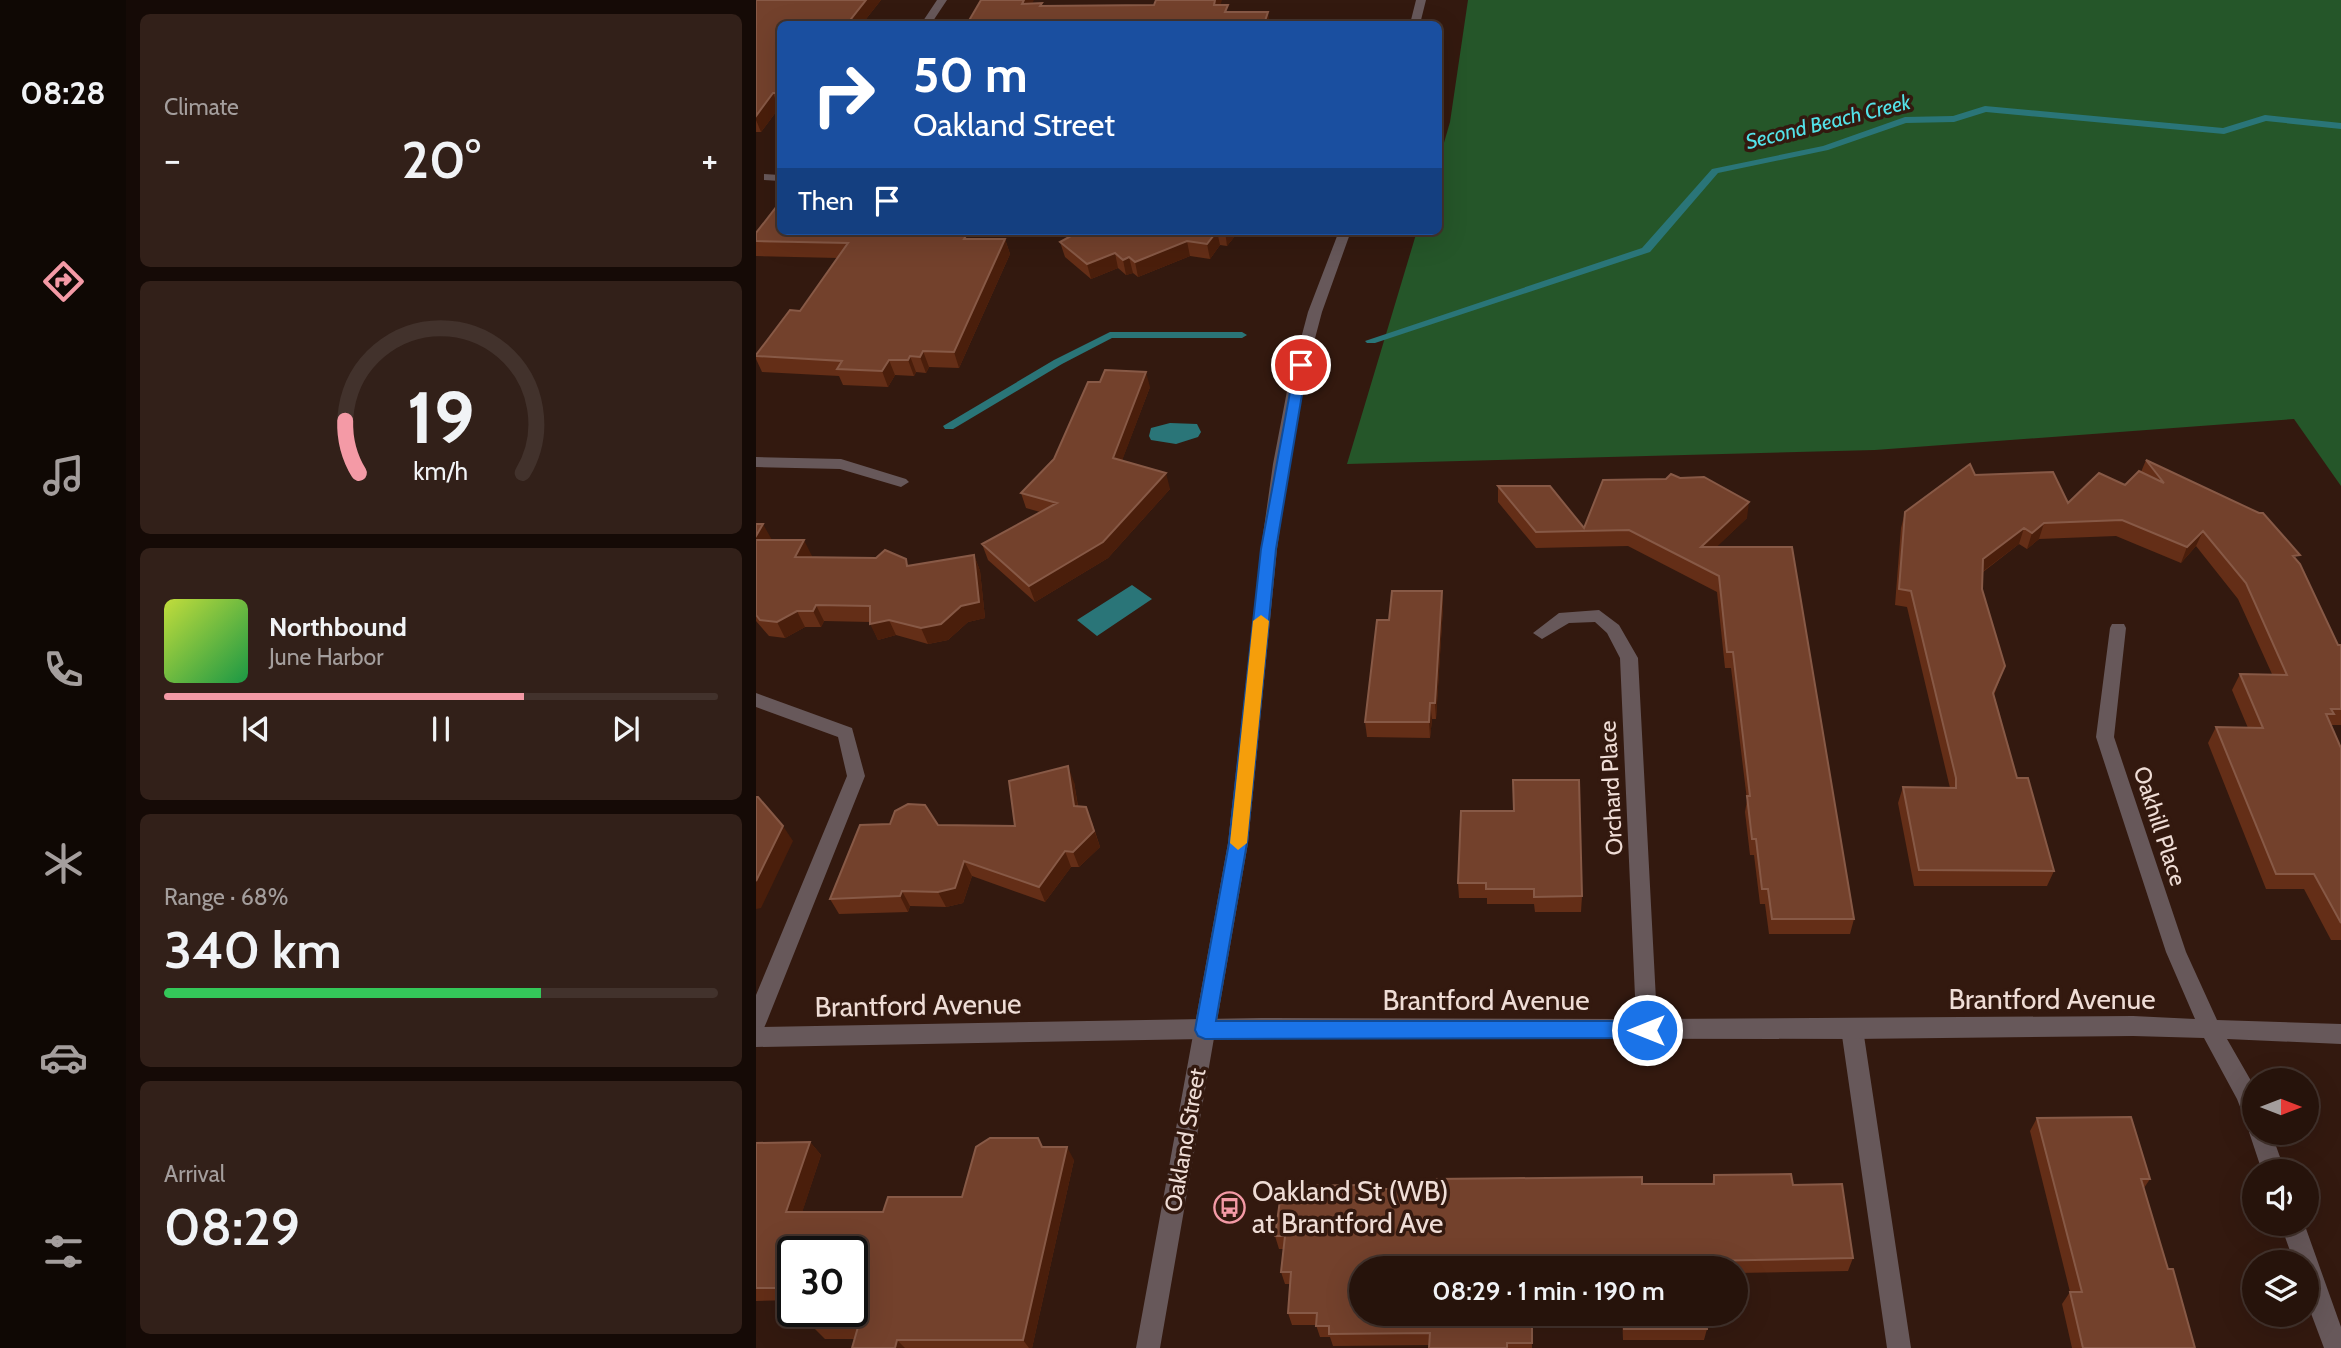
<!DOCTYPE html>
<html lang="en">
<head>
<meta charset="utf-8">
<style>
  :root { --surface:#26130b; --page:#322019; --text:#f1f3f6; --muted:#a49e9d; --line:#42322c; --accent:#f49aa6 }
  body { margin:0; font-family:Cabin,sans-serif; background:var(--page); color:var(--text); height:100vh; display:flex; flex-direction:column; font-size:26px; white-space:nowrap }
  * { box-sizing:border-box; margin:0 }
  p { font-size:23px; color:var(--muted) }
  .icon { flex:none; width:38px; height:38px; fill:none; stroke:currentColor; stroke-width:2; stroke-linecap:round; stroke-linejoin:round }
  .map { position:relative; flex:1; overflow:hidden }
  .details { display:flex; flex-direction:column; gap:14px; padding:14px; background:#150a06; width:630px }
  .details>* { flex:none }
  .banner { position:absolute; left:21px; top:21px; width:665px; height:214px; border-radius:10px; box-shadow:0 7px 28px #0002,0 0 0 2px var(--line); background:#1a4fa0; color:#fff; overflow:hidden }
  .needle { width:46px; rotate:90deg }
  .controls { position:absolute; left:1486px; top:1068px; display:grid; gap:14px }
  .controls a { display:grid; place-items:center; width:77px; height:77px; border-radius:50%; background:var(--surface); box-shadow:0 7px 28px #0002,0 0 0 2px var(--line); font-size:35px }
  .speed { position:absolute; left:21px; top:1236px; display:flex; gap:14px; font-size:35px; font-weight:700; text-align:center }
  .speed>* { display:grid; place-content:center; width:91px; height:91px; border-radius:50%; background:var(--surface); box-shadow:0 7px 28px #0002,0 0 0 2px var(--line); line-height:1 }
  .speed .limit { border:4px solid #111; border-radius:10px; background:#fff; color:#111 }
  .pin { position:absolute; display:grid; place-items:center; width:60px; height:60px; color:#fff; margin:-30px; border:4px solid #fff; border-radius:50%; box-shadow:0 2px 7px #0007 }
  .me { position:absolute; width:77px; margin:-38px; rotate:270deg; stroke-linejoin:round; filter:drop-shadow(0 0 5px #0008) }
  .turn { display:flex; align-items:center; gap:24px; height:147px; padding:0 21px; font-size:32px }
  .turn .icon { width:91px; height:91px; stroke-width:2.5 }
  .turn b { display:block; font-size:49px; line-height:60px }
  .then { display:flex; align-items:center; height:66px; padding:0 21px; background:#0003; gap:14px; font-size:26px }
  .big { font-size:52px; font-weight:600; line-height:1.1 }
  .details .tile { flex:1; display:flex; flex-direction:column; justify-content:center; gap:10px; min-width:0; padding:0 24px; border-radius:10px; background:var(--page) }
  .details .dial { align-items:center; gap:0 }
  .dial svg { height:182px; overflow:visible; fill:none; stroke:var(--line); stroke-width:7; stroke-linecap:round; text-anchor:middle }
  .dial text { fill:var(--text); stroke:none }
  .song { display:flex; align-items:center; gap:21px }
  .cover { width:84px; height:84px; border-radius:10px; background:linear-gradient(135deg,hsl(70 70% 55%),hsl(140 70% 35%)) }
  .played { height:7px; border-radius:4px; background:linear-gradient(90deg,var(--accent) 65%,var(--line) 65%) }
  .keys { display:flex; justify-content:space-around; direction:ltr }
  .heat { display:flex; justify-content:space-between; align-items:center; font-size:38px; direction:ltr }
  .charge { height:10px; border-radius:5px; background:linear-gradient(90deg,#34c759 68%,var(--line) 0) }
  .trip { position:absolute; left:593px; top:1256px; width:399px; height:70px; border-radius:35px; background:var(--surface); box-shadow:0 7px 28px #0002,0 0 0 2px var(--line); font-weight:600; line-height:70px; text-align:center }
  main { display:flex; flex:1; min-height:0 }
  .dock { display:flex; flex-direction:column; width:126px; justify-content:space-around; align-items:center; background:#0f0804; color:var(--muted) }
  .dock .icon { width:49px; height:49px }
  .dock .current { color:var(--accent) }
  .dock b { font-size:32px; color:var(--text) }
  .map>svg:first-child { display:block }
  .forest { fill:#255629 }
  .water { fill:#2a7578 }
  .lines { fill:none; stroke-linecap:round; stroke-linejoin:round }
  .stream { fill:#2a7578; fill-rule:evenodd }
  .service { fill:#67585a; fill-rule:evenodd }
  .minor { fill:#67585a; fill-rule:evenodd }
  .tertiary { fill:#67585a; fill-rule:evenodd }
  .wall { fill:#642e17 }
  .shaded-wall { fill:#4a1e0b }
  .building { fill:#73412c; stroke:#875946; stroke-width:2 }
  .route { fill:#1a73e8; stroke:#114b97; stroke-width:2 }
  .slow { fill:#f59e0b }
  .labels { text-anchor:middle; stroke-width:7; stroke-linejoin:round; paint-order:stroke }
  .far-water-label { font-size:21px; font-style:italic; fill:#53e2e8; stroke:#33190f }
  .street-label { font-size:23px; fill:#efddd6; stroke:#33190f }
  .near-street-label { font-size:28px; fill:#efddd6; stroke:#33190f }
  .near-poi-label { font-size:28px; fill:#efddd6; stroke:#33190f; text-anchor:start }
</style>
</head>
<body>
<main>
<nav class="dock">
<b>08:28</b>
<svg class="icon current" aria-label="directions" viewBox="0 0 24 24"><path d="M12 3l9 9-9 9-9-9zM9 14v-3h6M13 9l2 2-2 2"/></svg>
<svg class="icon" aria-label="music" viewBox="0 0 24 24"><path d="M9 18V5l10-2v13"/><circle cx="6" cy="18" r="3"/><circle cx="16" cy="16" r="3"/></svg>
<svg class="icon" aria-label="phone" viewBox="0 0 24 24"><path d="M5 4h4l2 5-3 2q2 4 5 5l2-3 5 2v4C11 20 4 13 5 4z"/></svg>
<svg class="icon" aria-label="climate" viewBox="0 0 24 24"><path d="M12 3v18M4 7l16 10M4 17L20 7"/></svg>
<svg class="icon" aria-label="car" viewBox="0 0 24 24"><path d="M5 17H2v-5l4-1 3-4h7l3 4 3 1v5h-3M9 17h6M6 11h13"/><circle cx="7" cy="17" r="2"/><circle cx="17" cy="17" r="2"/></svg>
<svg class="icon" aria-label="filters" viewBox="0 0 24 24"><path d="M4 7h16M4 17h16"/><circle cx="9" cy="7" r="2"/><circle cx="15" cy="17" r="2"/></svg>
</nav>
<section class="details">
<div class="tile"><p>Climate</p>
<div class="heat"><a>−</a><b class="big">20°</b><a>+</a></div>
</div>
<div class="tile dial"><svg viewBox="0 0 100 80">
<path d="M14 69A42 42 0 1 1 86 69"/>
<path d="M14 69A42 42 0 0 1 8 46" stroke="#f49aa6"/>
<text x="50" y="56" font-size="32" font-weight="700">19</text>
<text x="50" y="72" font-size="11">km/h</text>
</svg></div>
<div class="tile">
<div class="song"><i class="cover"></i><div><b>Northbound</b><p>June Harbor</p></div></div>
<div class="played"></div>
<div class="keys"><svg class="icon" aria-label="previous" viewBox="0 0 24 24"><path d="M18 5L8 12l10 7zM5 5v14"/></svg><svg class="icon" aria-label="pause" viewBox="0 0 24 24"><path d="M8 5v14M16 5v14"/></svg><svg class="icon" aria-label="next" viewBox="0 0 24 24"><path d="M6 5l10 7-10 7zM19 5v14"/></svg></div>
</div>
<div class="tile"><p>Range · 68%</p><b class="big">340 km</b><div class="charge"></div></div>
<div class="tile"><p>Arrival</p><b class="big">08:29</b></div>
</section>
<div class="map">
<svg width="1585" height="1348" viewBox="0 0 1585 1348">
  <rect width="100%" height="100%" fill="#33190f"/>
  <path class="forest" d="M712 0H1585V486L1538 419 1119 450 591 464 661 231H682L683 160 694 122Z"/>
  <path class="water" d="M414 423 441 424 445 432 442 437 420 444 395 440 393 436 395 428Z
    M376 585 396 599 341 636 321 620Z"/>
  <g class="lines">
    <path class="stream" d="M1229 106 1467 128 1509 115 1585 123V129L1510 121 1468 134 1230 112 1198 122 1150 123 1072 150 962 173 894 252 619 343H611L609 341 886 248 956 169 1067 146 1149 117 1197 116Z
      M354 332H486L491 335 486 338H356L306 364 197 429H189L187 426 298 360Z"/>
    <path class="service" d="M0 693 96 728 109 776 11 1021 8 1028 0 1031V995L91 776 82 737 0 707Z
      M1096 1019 1104 1022 1107 1029 1155 1348H1131L1085 1029 1088 1022Z"/>
    <path class="minor" d="M181 0H191L175 24H165Z
      M8 174 24 175V181L8 180Z
      M0 457 85 459 150 479 153 482 145 487 84 469 0 467Z
      M843 610 863 625 882 658 901 1019 1377 1016 1439 1019 1410 952 1340 737 1354 628 1356 624H1368L1370 628 1358 737 1430 952 1461 1020 1585 1024V1044L1471 1039 1498 1086V1132H1515L1529 1171H1506L1493 1132 1496 1125 1490 1122 1481 1099 1448 1038 1377 1036 1096 1039 505 1038 0 1047V1027L505 1018 880 1019 864 658 851 633 839 622 813 623 786 639 777 633 803 613Z
      M1524 1223H1548L1585 1327V1348H1568L1550 1300V1262H1538Z"/>
    <path class="tertiary" d="M660 0H670L664 24H654Z
      M583 231H595L566 312 545 391 533 464 521 549 492 843 404 1348H380L472 843 505 549 517 464 531 391 552 312Z"/>
  </g>
  <path class="wall" d="M0 0H125L106 24H24V108H23L5 132H0Z
    M24 231H170L169 234 212 239H249L254 254 203 368 173 367 170 373 160 372 158 376 139 375 132 387 87 385 83 376 6 372 0 359V355L44 311 82 258 0 256V233Z
    M324 231H483L471 246 464 245 454 259 434 256 382 277 377 273 370 275 362 268 335 279 309 257 304 242Z
    M394 387 366 460 414 489 352 558 279 602 232 560 226 544 284 512 270 508 265 493Z
    M1390 460 1541 561 1582 645H1585V725H1574L1585 748V940H1575L1548 889H1510L1452 743 1460 727 1492 728 1476 690 1484 674H1516L1482 599 1440 546 1425 563 1360 536 1283 539 1271 549 1263 544 1227 572 1226 589 1249 666 1238 695 1261 778 1298 871 1291 886H1158L1142 803 1147 787 1194 788 1151 607 1139 605 1145 528 1149 512 1219 475 1312 503 1369 485 1385 472Z
    M742 486 828 528 991 518 960 547 1098 919 1094 934H1013L1009 904H1004L998 855H994L989 812 991 800 975 668H969L961 592 872 546 780 548 742 502Z
    M0 536 15 540 56 556 55 557 153 566 218 555 224 571 229 618 212 622 192 640 172 644 140 635 122 640 114 622 68 621 65 627H49L29 638 13 636 0 621Z
    M686 591 687 607 680 719H676L674 738 611 737 609 722 633 620Z
    M318 782 322 806 336 822 344 847 323 867H315L289 902 216 876 207 903 190 907 154 906 152 912 83 914 74 899 182 825 259 826Z
    M705 811 826 896 825 912H779L778 904H731V898H703L702 883Z
    M1281 1118 1394 1179 1388 1188 1412 1269 1439 1348H1316L1306 1304 1314 1292 1274 1131Z
    M282 1138 287 1147 318 1160 276 1348H96L98 1339H69L57 1327 96 1311 37 1251V1300L0 1301V1143L54 1142 65 1155 46 1212H127L206 1197Z
    M958 1175 1037 1185 1097 1258 1092 1271 980 1273V1269H606V1314H793V1324H776V1348H673L674 1345 577 1346 574 1337H564L560 1325H536L532 1313 534 1284H529L525 1272 528 1249H523L519 1236 608 1185V1188L677 1191 886 1184H956Z
    M866 1314H950L951 1329 948 1340H867Z"/>
  <path class="shaded-wall" d="M110 0H125L106 24H91Z
    M268 0H278L269 17 266 4Z
    M459 0H466L460 19 458 5Z
    M512 12 514 24H508Z
    M17 93 23 108 5 132 0 120V116Z
    M155 231H170L158 249 153 234Z
    M461 231 464 245 454 259 451 244Z
    M469 231H483L471 246Z
    M249 239 254 254 203 368 198 352Z
    M431 241 434 256 382 277 379 262Z
    M359 253 362 268 335 279 331 264Z
    M373 257 377 273 370 275 367 260Z
    M167 351 173 367 170 373 164 357Z
    M154 356 160 372 158 376 152 360Z
    M133 360 139 375 132 387 126 371Z
    M390 372 394 387 361 474 357 458Z
    M410 473 414 489 352 558 279 602 273 586Z
    M993 502 991 518 944 563 945 547Z
    M1288 523 1283 539 1271 549 1276 533Z
    M7 524 16 540 0 544V536Z
    M1268 528 1263 544 1222 575 1227 559Z
    M1447 531 1440 546 1425 563 1431 547Z
    M48 540 56 556 48 573 39 557Z
    M218 555 224 571 229 618 212 622 192 640 172 644 165 628Z
    M686 591 687 607 680 719 679 703Z
    M60 605 68 621 65 627 57 611Z
    M41 611 49 627 29 638 21 622Z
    M133 620 140 635 122 640 114 624Z
    M674 703 676 719 674 738 673 722Z
    M312 766 318 782 324 821 318 806Z
    M330 807 344 847 323 867 317 852Z
    M27 826 37 841 5 908 0 909V881Z
    M309 851 315 867 289 902 283 887Z
    M208 861 216 876 207 903 190 907 182 892Z
    M146 891 154 906 152 912 144 896Z
    M54 1142 65 1155 42 1225 30 1212Z
    M311 1147 318 1160 276 1348H273L267 1340Z
    M141 1340 149 1348H139Z"/>
  <path class="building" d="M0 0H110L91 24H24V93H17L0 116Z
    M225 0H268L266 4 286 3 284 6 398 5 400 0H459L458 5H472L469 12H512L508 24H211Z
    M21 206H24V231H155L153 234H211L208 239H249L198 352 167 351 164 357 154 356 152 360H133L126 371 81 369 86 361 0 356V355L34 310 44 311 92 243 0 241V233Z
    M324 231H461L451 244 431 241 379 262 373 257 367 260 359 253 331 264 304 242Z
    M349 370 390 372 357 458 410 473 347 542 273 586 226 544 301 503 265 493 298 459 332 382H344Z
    M1390 460 1503 513H1507L1544 555 1537 556 1544 564 1582 645H1585V709H1575L1578 714H1570L1585 748V923L1558 874H1520L1460 727 1507 728 1484 674 1531 675 1490 583 1447 531 1431 547 1366 520 1288 523 1276 533 1268 528 1227 559 1226 589 1249 666 1237 693 1261 778H1272L1298 871 1163 870 1147 787 1200 788V778L1155 591 1143 589 1149 512 1214 464 1219 475 1297 472 1312 503 1343 473 1369 485 1383 471 1408 483Z
    M915 474 924 478 948 477 993 502 945 547H1036L1098 919H1016L1012 889H1006L1000 839H996L991 796H994L977 652H971L963 576 873 530 780 532 742 486H794L828 528 847 480 910 479Z
    M0 524H7L0 536Z
    M0 540H48L39 557 120 558 129 550 150 559 151 566 218 555 223 602 205 606 185 624 165 628 133 620 114 624V606L60 605 57 611H41L21 622 4 620 0 615Z
    M636 591H686L679 703H674L673 722H609L621 620H633Z
    M312 766 318 806 330 807 338 831 317 852 309 851 283 887 208 861 199 888 182 892 146 891 144 896 74 899 104 825 134 824 139 811 152 804 169 805 182 825 259 826 253 781Z
    M757 780H823L826 896 778 897V889H730V883H702L705 811H758Z
    M0 797H2L27 826 0 881Z
    M1375 1117 1394 1179H1385L1412 1269H1417L1439 1348H1327L1314 1292H1326L1281 1118Z
    M234 1138H282L286 1147H311L267 1340H141L139 1348H96L102 1327H57L62 1311H96V1251H37V1288H0V1143L54 1142 30 1212H127L132 1197H206L220 1147Z
    M1035 1174 1037 1185 1086 1184 1097 1258 946 1261V1269H866V1257H794L793 1269H606V1314H776V1343H751V1348H673L674 1333 573 1334V1326H560L561 1313H532L535 1272H525L529 1236H519L526 1186 608 1185V1188L677 1191V1179L886 1177V1184H958V1175Z
    M868 1314H950L951 1329H868Z"/>
  <path class="route" d="M545 361 551 365 520 549 491 843 460 1021H891L898 1023 901 1030 898 1036 891 1038 449 1039 442 1036 439 1030 473 843 505 549 539 365Z"/>
  <path class="slow" d="M505 615 513 621 491 843 482 850 474 843 497 621Z"/>
  <defs>
    <symbol id="bus-ring" viewBox="-11 -11 22 22"><circle r="9.5" fill="#33190f" stroke="#f49aa6" stroke-width="1.5"/><path d="M-5-6H5V4H4V6H2V4H-2V6H-4V4H-5ZM-3.5-4V0h7V-4ZM-3.5 1.2v1.5H-2V1.2ZM2 1.2v1.5H3.5V1.2Z" fill="#f49aa6"/></symbol>
  </defs>
  <g fill-rule="evenodd">
    <use href="#bus-ring" x="456" y="1190" width="35" height="35"/>
  </g>
  <g class="labels">
    <g class="far-water-label">
      <text transform="translate(1072 122) rotate(-14)" y="7">Second Beach Creek</text>
    </g>
    <g class="street-label">
      <text transform="translate(855 788) rotate(-93)" y="8">Orchard Place</text>
      <text transform="translate(1404 826) rotate(72)" y="8">Oakhill Place</text>
      <text transform="translate(429 1140) rotate(-80)" y="8">Oakland Street</text>
    </g>
    <g class="near-street-label">
      <text x="1296" y="1009">Brantford Avenue</text>
      <text x="730" y="1010">Brantford Avenue</text>
      <text transform="translate(162 1005) rotate(-1)" y="10">Brantford Avenue</text>
    </g>
    <g class="near-poi-label">
      <text x="496" y="1201">Oakland St (WB)<tspan x="496" dy="32">at Brantford Ave</tspan></text>
    </g>
  </g>
</svg>
<div class="controls">
<a><svg class="needle" viewBox="-14 -14 28 28"><path d="M0-13l5 13h-10z" fill="#e53935"/><path d="M0 13l5-13h-10z" fill="#a49e9d"/></svg></a>
<a><svg class="icon" aria-label="sound" viewBox="0 0 24 24"><path d="M4 9h4l5-4v14l-5-4H4zM17 9q2 3 0 6"/></svg></a>
<a><svg class="icon" aria-label="layers" viewBox="0 0 24 24"><path d="M12 4l9 5-9 5-9-5zM3 14l9 5 9-5"/></svg></a>
</div>
<div class="speed"><div class="limit">30</div></div>
<div class="pin" style="left:545px;top:365px;background:#d93025"><svg class="icon" aria-label="arrive" viewBox="0 0 24 24"><path d="M6 21V4h12l-3 4 3 4H6"/></svg></div>
<svg class="me" style="left:891px;top:1030px" viewBox="-20 -20 40 40"><circle r="17" fill="#1a73e8" stroke="#fff" stroke-width="3"/><path d="M0-11L8 9 0 5-8 9z" fill="#fff"/></svg>
<div class="trip">08:29 · 1 min · 190 m</div>
<div class="banner">
<div class="turn"><svg class="icon" aria-label="right" viewBox="0 0 24 24"><path d="M7 20v-9h11M14 6l5 5-5 5"/></svg><div><b>50 m</b>Oakland Street</div></div>
<div class="then">Then<svg class="icon" aria-label="arrive" viewBox="0 0 24 24"><path d="M6 21V4h12l-3 4 3 4H6"/></svg></div>
</div>
</div>
</main>
</body>
</html>
